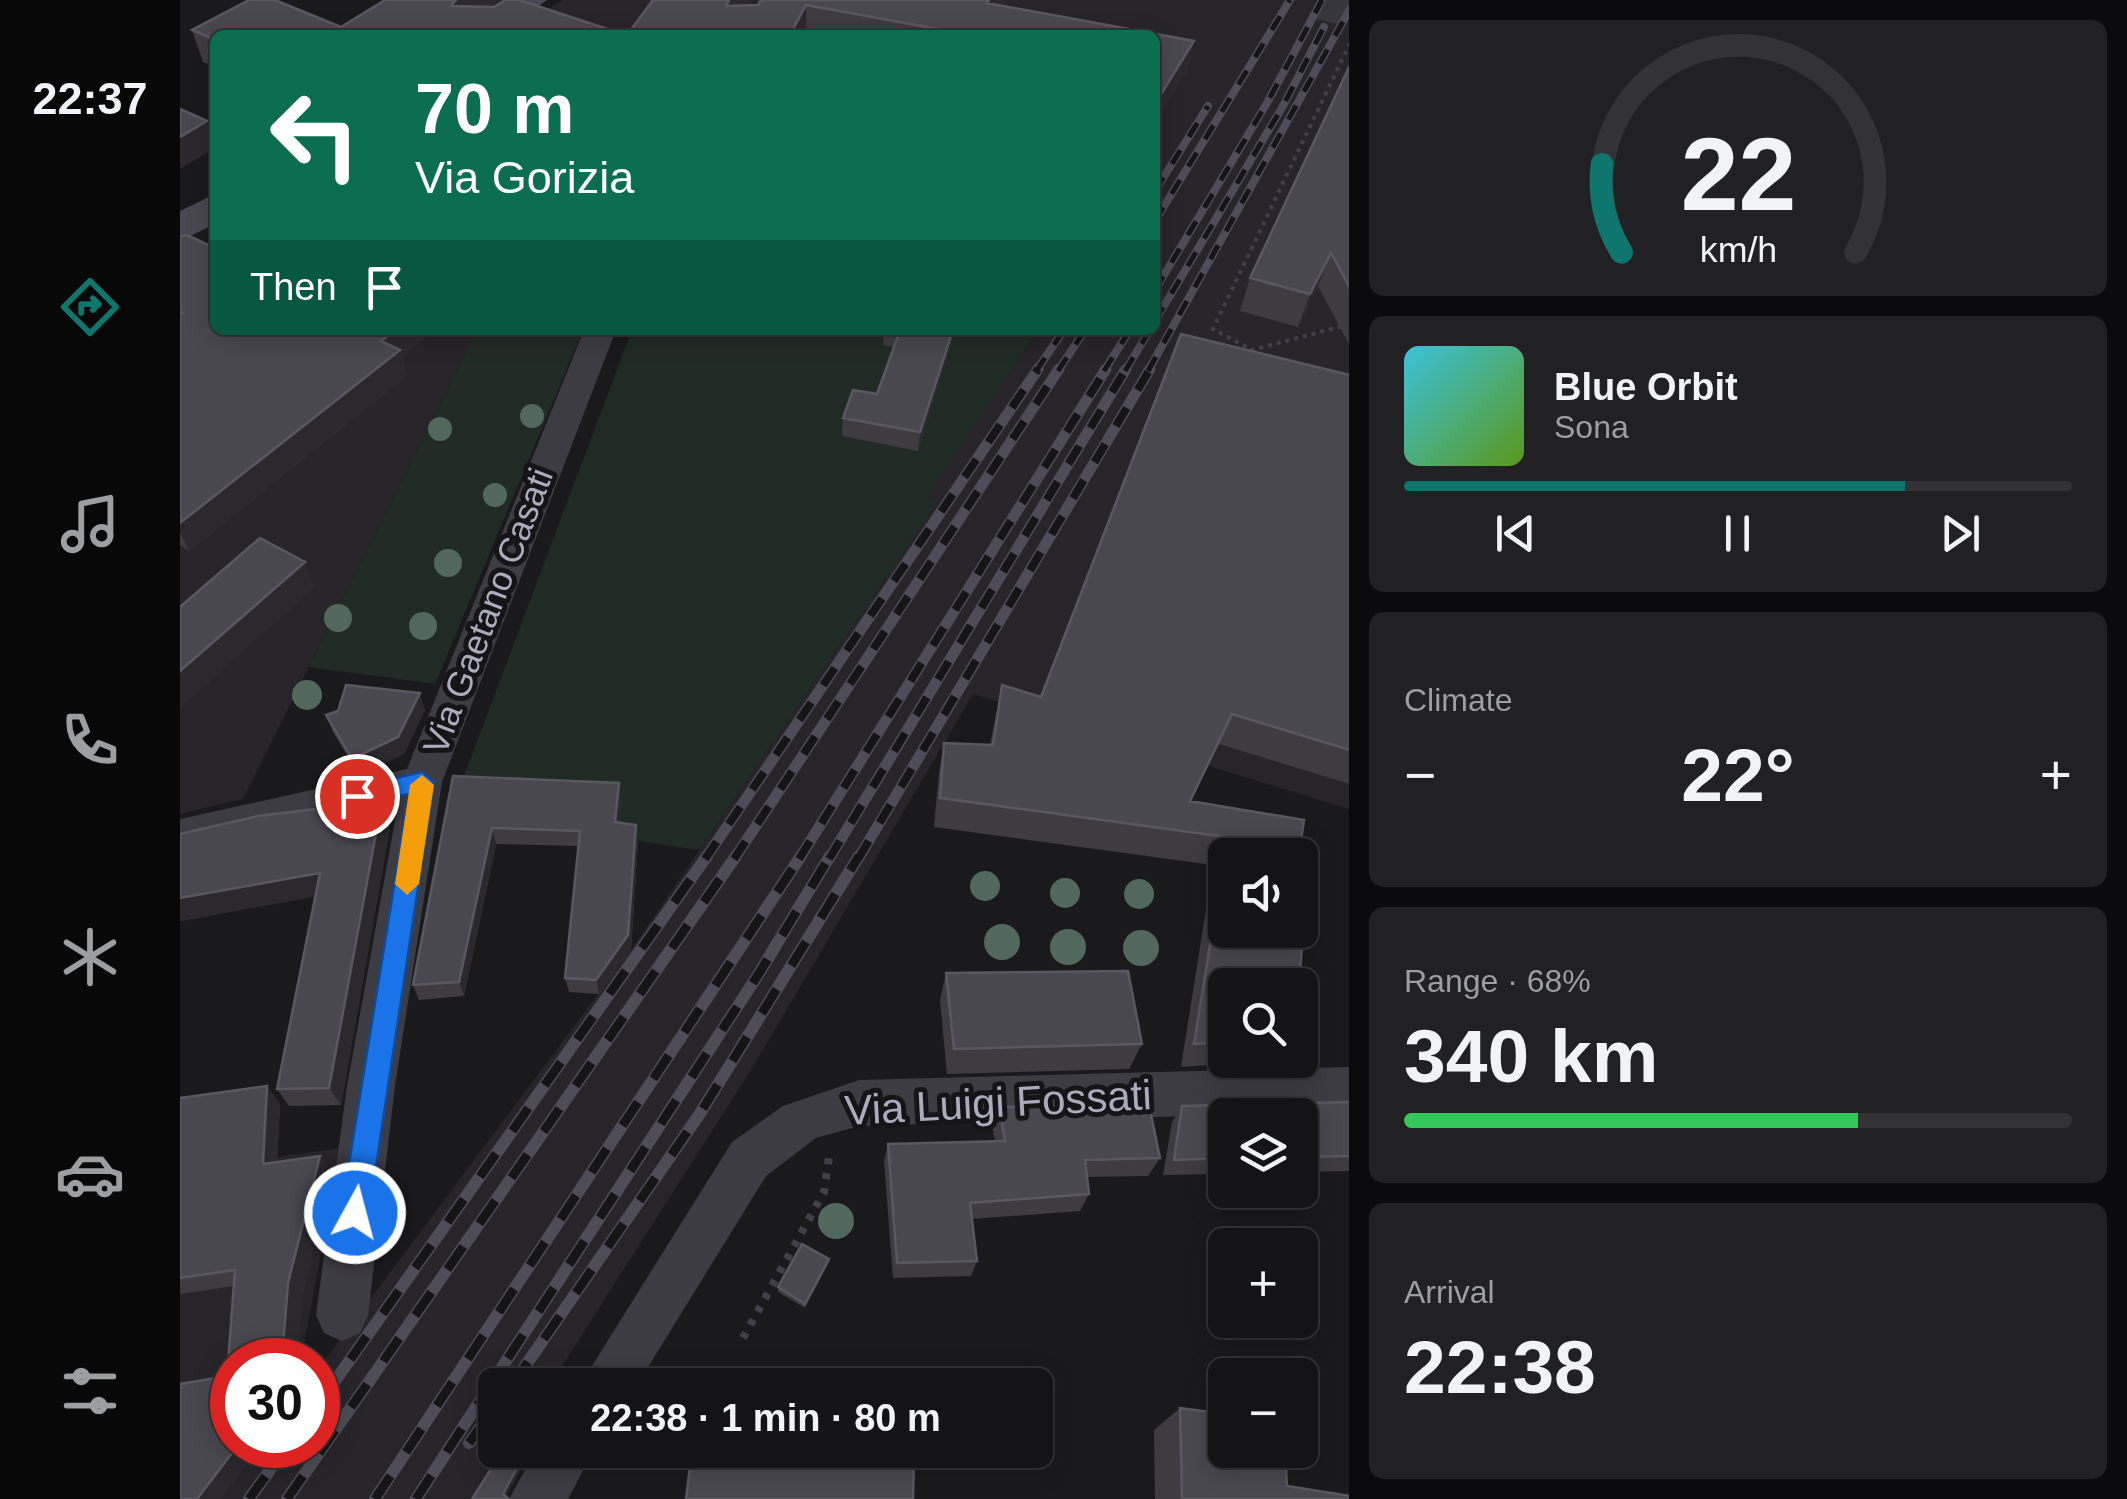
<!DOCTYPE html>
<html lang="en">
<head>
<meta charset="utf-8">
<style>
  :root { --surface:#141315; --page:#212022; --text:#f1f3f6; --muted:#9d9ea0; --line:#333234; --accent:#0f766e }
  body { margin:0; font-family:Arial,sans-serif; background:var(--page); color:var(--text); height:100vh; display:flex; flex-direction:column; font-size:38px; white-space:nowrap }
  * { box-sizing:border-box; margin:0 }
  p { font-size:32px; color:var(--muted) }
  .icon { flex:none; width:55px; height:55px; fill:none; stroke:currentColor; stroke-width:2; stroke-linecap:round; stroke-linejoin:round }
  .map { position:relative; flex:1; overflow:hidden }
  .drawer { display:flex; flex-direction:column; gap:20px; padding:20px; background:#0b0a0c; width:778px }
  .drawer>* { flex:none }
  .banner { position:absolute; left:30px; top:30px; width:950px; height:305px; border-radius:15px; box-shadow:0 5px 25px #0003,0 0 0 2px var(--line); background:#0b6e4f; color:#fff; overflow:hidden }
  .controls { position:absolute; left:1028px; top:838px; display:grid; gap:20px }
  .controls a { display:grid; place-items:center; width:110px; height:110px; border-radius:15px; background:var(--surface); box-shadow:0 5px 25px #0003,0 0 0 2px var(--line); font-size:50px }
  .speed { position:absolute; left:30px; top:1338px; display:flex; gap:20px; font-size:50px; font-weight:700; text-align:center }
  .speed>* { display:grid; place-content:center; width:130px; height:130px; border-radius:50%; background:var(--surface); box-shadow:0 5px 25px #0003,0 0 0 2px var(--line); line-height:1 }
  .speed .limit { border:15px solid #d22; background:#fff; color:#111 }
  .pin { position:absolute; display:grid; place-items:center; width:85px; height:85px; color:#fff; margin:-42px; border:5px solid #fff; border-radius:50%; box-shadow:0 2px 10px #0007 }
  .me { position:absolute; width:110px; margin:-55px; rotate:7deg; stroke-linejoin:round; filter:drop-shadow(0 0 8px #0008) }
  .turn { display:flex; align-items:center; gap:35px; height:210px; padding:0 40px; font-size:45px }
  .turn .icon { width:130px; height:130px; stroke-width:2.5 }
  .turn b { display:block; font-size:70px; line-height:85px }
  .then { display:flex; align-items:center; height:95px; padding:0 40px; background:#0003; gap:20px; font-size:38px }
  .big { font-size:75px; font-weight:800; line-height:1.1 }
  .drawer .widget { flex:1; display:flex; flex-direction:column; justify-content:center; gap:15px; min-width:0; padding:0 35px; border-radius:15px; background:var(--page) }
  .drawer .dial { align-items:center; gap:0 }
  .dial svg { height:260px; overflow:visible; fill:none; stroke:var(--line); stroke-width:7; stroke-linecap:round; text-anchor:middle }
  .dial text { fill:var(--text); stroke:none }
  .song { display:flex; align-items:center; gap:30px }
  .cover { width:120px; height:120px; border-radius:15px; background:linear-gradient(135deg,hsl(190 70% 55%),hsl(90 70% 35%)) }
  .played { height:10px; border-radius:5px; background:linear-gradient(90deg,var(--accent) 75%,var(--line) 75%) }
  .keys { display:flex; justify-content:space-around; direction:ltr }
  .heat { display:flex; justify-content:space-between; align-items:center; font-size:55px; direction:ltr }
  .charge { height:15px; border-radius:8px; background:linear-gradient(90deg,#34c759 68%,var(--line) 0) }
  .trip { position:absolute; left:298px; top:1368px; width:575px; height:100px; border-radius:15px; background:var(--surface); box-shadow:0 5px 25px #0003,0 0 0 2px var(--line); font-weight:800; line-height:100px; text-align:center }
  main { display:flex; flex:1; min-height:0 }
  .tabs { display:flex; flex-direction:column; width:180px; justify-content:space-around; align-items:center; background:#080808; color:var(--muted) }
  .tabs .icon { width:70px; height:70px }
  .tabs .current { color:var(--accent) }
  .tabs b { font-size:45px; color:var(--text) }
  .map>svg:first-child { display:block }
  .built { fill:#272529 }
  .green { fill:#212b26 }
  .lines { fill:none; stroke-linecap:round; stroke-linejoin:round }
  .secondary-tunnel { stroke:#37363c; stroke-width:39; stroke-dasharray:39 19; stroke-linecap:butt }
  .path-far1 { stroke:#414049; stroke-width:4; stroke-dasharray:4 5; stroke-linecap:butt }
  .path { stroke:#414049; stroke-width:8; stroke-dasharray:6 9; stroke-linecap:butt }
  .street { fill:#3e3c43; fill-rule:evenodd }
  .secondary { fill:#494852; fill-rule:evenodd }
  .rail-far2-casing { stroke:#4e4d57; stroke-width:8 }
  .rail-far1-casing { stroke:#4e4d57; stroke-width:11 }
  .rail-casing { stroke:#4e4d57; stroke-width:12 }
  .rail-far2 { stroke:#151417; stroke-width:5; stroke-dasharray:16; stroke-linecap:butt }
  .rail-far1 { stroke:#151417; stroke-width:8; stroke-dasharray:21; stroke-linecap:butt }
  .rail { stroke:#151417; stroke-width:9; stroke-dasharray:28; stroke-linecap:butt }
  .tree { fill:#52685d }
  .wall { fill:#3e3c41 }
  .shaded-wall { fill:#2b292d }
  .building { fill:#4a484f; stroke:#595860; stroke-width:2.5; fill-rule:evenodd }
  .route { fill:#1a73e8; stroke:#114b97; stroke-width:2.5 }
  .slow { fill:#f59e0b }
  .labels { text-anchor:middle; stroke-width:10; stroke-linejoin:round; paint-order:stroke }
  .street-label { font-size:35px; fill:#acabbd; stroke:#151417 }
  .near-street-label { font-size:42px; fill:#acabbd; stroke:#151417 }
</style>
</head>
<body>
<main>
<nav class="tabs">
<b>22:37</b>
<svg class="icon current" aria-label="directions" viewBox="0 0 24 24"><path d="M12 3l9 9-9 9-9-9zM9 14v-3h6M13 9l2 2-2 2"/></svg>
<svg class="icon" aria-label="music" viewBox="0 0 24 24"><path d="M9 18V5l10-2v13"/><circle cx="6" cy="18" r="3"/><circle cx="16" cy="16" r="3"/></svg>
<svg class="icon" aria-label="phone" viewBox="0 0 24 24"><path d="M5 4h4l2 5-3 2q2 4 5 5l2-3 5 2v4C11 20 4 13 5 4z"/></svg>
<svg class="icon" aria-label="climate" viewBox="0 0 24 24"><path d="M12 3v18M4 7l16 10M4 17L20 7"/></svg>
<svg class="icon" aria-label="car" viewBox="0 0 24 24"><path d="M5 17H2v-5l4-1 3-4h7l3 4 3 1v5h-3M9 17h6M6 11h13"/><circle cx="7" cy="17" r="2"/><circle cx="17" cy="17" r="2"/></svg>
<svg class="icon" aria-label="filters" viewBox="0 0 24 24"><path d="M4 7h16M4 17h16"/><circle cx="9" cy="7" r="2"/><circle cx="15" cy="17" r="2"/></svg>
</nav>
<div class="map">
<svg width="1170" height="1499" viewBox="0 0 1170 1499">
  <rect width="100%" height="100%" fill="#1a191c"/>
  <path class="built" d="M382 0H1169V809L793 694 571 1070 370 1385H315V1450H329L297 1499H0V1171L161 1148 121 1360H52V1445H138V1369L451 950 756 504 745 498 859 330H975V35H330Z
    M0 266 35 330H297L63 799 0 814Z"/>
  <path class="green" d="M297 330H403L255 684 129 667Z
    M452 330H674L706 336 719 347 738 450 776 330H859L746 498 757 503 519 850 437 838 441 800 278 792Z"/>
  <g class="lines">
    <path class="secondary-tunnel" d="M1139 0 1170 7"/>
    <path class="path-far1" d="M1170 43 1033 329 1072 350 1170 324"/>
    <path class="path" d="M563 1338 644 1192 650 1150"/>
    <path class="street" d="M404 330H436L262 782 215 1086 188 1315 180 1333 162 1341 144 1333 136 1315 167 1086 218 804 0 855V819L227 769Z
      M1170 1067V1111L679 1126 636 1138 586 1176 457 1385H400L552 1142 603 1106 679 1080Z
      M356 1450H414L388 1499H329Z"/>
    <path class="secondary" d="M327 0H367L319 35H279Z
      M35 194V224L0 241V211Z"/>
    <defs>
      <path id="rail-far2" d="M975 191 1028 106
        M975 221 1110 0
        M975 290 1087 103 1142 0
        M975 321 1103 106 1144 27
        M856 371 884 330
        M878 371 905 330
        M924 371 950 330
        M945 371 970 330
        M968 371 1170 9"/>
      <path id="rail-far1" d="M525 859 858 369
        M554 859 879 369
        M619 859 926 369
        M649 859 946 369
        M678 859 970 369"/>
      <path id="rail" d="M332 1385 519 1115 679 856
        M138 1405 527 856
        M289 1443 315 1408
        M69 1499 108 1445
        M107 1499 556 856
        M195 1499 621 856
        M236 1499 578 975 650 856"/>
    </defs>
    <use href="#rail-far2" class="rail-far2-casing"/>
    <use href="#rail-far1" class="rail-far1-casing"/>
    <use href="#rail" class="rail-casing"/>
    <use href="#rail-far2" class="rail-far2"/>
    <use href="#rail-far1" class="rail-far1"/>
    <use href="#rail" class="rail"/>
  </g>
  <g class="tree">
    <circle cx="352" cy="416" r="12"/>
    <circle cx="260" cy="429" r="12"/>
    <circle cx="315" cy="495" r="12"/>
    <circle cx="268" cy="563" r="14"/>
    <circle cx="158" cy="618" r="14"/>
    <circle cx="243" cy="626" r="14"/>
    <circle cx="127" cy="695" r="15"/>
    <circle cx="805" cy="886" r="15"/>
    <circle cx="885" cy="893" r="15"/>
    <circle cx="959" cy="894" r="15"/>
    <circle cx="822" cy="942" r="18"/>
    <circle cx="888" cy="947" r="18"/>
    <circle cx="961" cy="948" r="18"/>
    <circle cx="656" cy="1221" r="18"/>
  </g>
  <path class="wall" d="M205 0H321L311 7 446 35H35V67L23 62 12 30 161 27Z
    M568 0 565 6 578 5 581 0H826L822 5 1014 41 1006 73 975 35H447Z
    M1170 65V346L1138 286 1118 327 1060 311 1070 278Z
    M0 236 35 330 251 333 222 356 227 376 9 551 0 545Z
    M704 330H776L738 451 662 436 663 418 697 394 714 347 703 345Z
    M1170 375V784L1039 744 1011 801 1120 847 1045 985V1060H1099L1001 1067 1033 865 754 827 759 772 764 743 810 745 822 685 861 697Z
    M245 710 224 754 179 775 153 732 146 715Z
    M273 776 439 783 441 799 439 822 456 825 458 841 451 950 419 994 389 992 385 978 398 846 316 844 284 996 239 1000 233 985Z
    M211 822 161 1105 109 1106 97 1089 135 896 0 921V834Z
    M766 973 962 1044 949 1069 767 1074 760 1000Z
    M0 1098 100 1104 97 1162 152 1172 122 1296 117 1360H52V1445H81L40 1499H0L47 1376 54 1286 0 1294Z
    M1170 1102V1171L1120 1172V1115H1045V1174L983 1175 992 1122 1002 1106Z
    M819 1107 980 1158 968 1176 907 1177 909 1194 900 1211 792 1219 797 1261 791 1276 713 1278 704 1161 708 1144 815 1141 812 1126Z
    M649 1259 648 1264 625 1308 598 1292V1287Z
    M1000 1408 1107 1486 1170 1499H975L974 1430Z"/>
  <path class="shaded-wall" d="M276 0H321L297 16 271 6Z
    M549 0H568L548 35 546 6Z
    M809 0H826L803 34 807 3Z
    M626 5V35H610Z
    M1014 41 1006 73 975 124V104Z
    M27 121 35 148 0 169V137Z
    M1151 253 1138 286 1118 327 1130 294Z
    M215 330H250L251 333 222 356 227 376 9 551 0 532V523L201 341Z
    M773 330H776L738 451 740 432Z
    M125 562 135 587 0 708V671Z
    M240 693 245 710 224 754 179 775 172 759Z
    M439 783 441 799 437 838 435 822Z
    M202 801 211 822 161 1105 149 1088Z
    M456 825 458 841 451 950 419 994 416 980Z
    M312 828 316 844 284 996 279 982Z
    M140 873 150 894 0 921V898Z
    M87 1086 100 1104 96 1180 83 1164Z
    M140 1156 152 1172 122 1296 117 1360H102L108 1283Z
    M649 1259 648 1264 625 1308V1304Z
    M58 1445H81L40 1499H17Z
    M347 1450H352L326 1497 323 1494Z"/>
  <path class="building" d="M69 0H95L161 27 205 0H276L271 6 314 7 325 0H339L446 35H35V40L12 30Z
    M473 0H549L546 6 578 5 581 0H809L807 3 1014 41 975 104V35H791L626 5 610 35H447Z
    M1170 65V288L1151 253 1130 294 1070 278Z
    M0 109 27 121 0 137Z
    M7 235 35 248V330H215L201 341 220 350 0 523V314L2 313 0 312V236Z
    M720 330H773L740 432 663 418 673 390 697 394Z
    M1001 334 1170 375V750L1052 714 1010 801 1124 820 1120 847 760 798 764 743 813 745 822 685 861 697Z
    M80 538 125 562 0 671V607Z
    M166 685 240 693 218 737 172 759 146 715 158 711Z
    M273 776 439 783 435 822 456 825 448 935 416 980 385 978 400 831 312 828 279 982 233 985Z
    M202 801 149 1088 97 1089 140 873 0 898V834L78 816Z
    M1047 839 1129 856 1119 985H1045V1042L1014 1044ZM1045 855H1120V930H1045Z
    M948 971 962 1044 774 1049 766 973Z
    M87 1086 83 1164 140 1156 108 1283 102 1360H52V1445H58L17 1499H0V1384L47 1376 55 1270 0 1278V1098Z
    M1170 1102V1156L1120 1157V1115H1045V1158L994 1160 1002 1106Z
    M969 1105 980 1158 905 1160 909 1194 790 1203 797 1261 717 1263 708 1144 825 1141 819 1107Z
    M622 1244 649 1259 625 1304 598 1287Z
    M1000 1408 1045 1414V1450H1105L1107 1486 1170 1496V1499H1002Z
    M323 1450H347L323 1494 329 1499H292Z
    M512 1450H636L734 1461 733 1499H506Z"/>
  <path class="route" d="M242 772 254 782 189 1213 185 1223 175 1227 165 1223 161 1213 229 794 177 806 166 796 177 787Z"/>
  <path class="slow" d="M242 775 254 785 239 884 227 895 215 884 230 785Z"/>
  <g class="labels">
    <g class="street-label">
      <text transform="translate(308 611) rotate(-69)" y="12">Via Gaetano Casati</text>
    </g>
    <g class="near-street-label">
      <text transform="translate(818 1102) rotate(-3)" y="15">Via Luigi Fossati</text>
    </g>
  </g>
</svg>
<div class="controls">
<a><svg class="icon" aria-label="sound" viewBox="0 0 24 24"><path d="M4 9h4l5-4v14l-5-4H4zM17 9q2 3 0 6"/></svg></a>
<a><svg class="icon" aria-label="search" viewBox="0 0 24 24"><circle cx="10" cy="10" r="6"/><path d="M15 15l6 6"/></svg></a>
<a><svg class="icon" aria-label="layers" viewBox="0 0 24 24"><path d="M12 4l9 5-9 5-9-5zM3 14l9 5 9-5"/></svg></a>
<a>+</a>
<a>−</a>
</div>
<div class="speed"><div class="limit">30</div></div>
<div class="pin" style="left:177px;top:796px;background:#d93025"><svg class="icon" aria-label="arrive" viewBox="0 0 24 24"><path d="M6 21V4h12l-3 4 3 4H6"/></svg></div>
<svg class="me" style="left:175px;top:1213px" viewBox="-20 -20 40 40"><circle r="17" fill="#1a73e8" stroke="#fff" stroke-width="3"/><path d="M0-11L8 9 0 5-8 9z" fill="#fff"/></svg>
<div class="trip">22:38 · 1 min · 80 m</div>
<div class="banner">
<div class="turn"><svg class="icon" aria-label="left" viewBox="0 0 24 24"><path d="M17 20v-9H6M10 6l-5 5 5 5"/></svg><div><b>70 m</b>Via Gorizia</div></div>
<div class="then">Then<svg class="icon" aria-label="arrive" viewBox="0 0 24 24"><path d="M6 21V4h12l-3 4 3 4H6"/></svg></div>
</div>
</div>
<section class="drawer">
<div class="widget dial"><svg viewBox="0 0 100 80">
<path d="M14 69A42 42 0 1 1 86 69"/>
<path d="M14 69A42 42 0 0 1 8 42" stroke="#0f766e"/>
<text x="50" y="56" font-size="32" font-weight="700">22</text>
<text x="50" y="72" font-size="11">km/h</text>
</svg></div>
<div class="widget">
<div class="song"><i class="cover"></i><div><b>Blue Orbit</b><p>Sona</p></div></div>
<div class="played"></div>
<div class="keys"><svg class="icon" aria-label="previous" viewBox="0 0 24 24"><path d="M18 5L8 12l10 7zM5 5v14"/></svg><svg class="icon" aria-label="pause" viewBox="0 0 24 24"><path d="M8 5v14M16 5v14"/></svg><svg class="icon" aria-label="next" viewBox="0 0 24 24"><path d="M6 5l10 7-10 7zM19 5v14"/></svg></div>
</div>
<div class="widget"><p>Climate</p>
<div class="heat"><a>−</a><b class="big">22°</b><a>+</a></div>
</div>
<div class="widget"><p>Range · 68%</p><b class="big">340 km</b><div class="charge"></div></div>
<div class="widget"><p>Arrival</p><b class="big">22:38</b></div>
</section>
</main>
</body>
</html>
